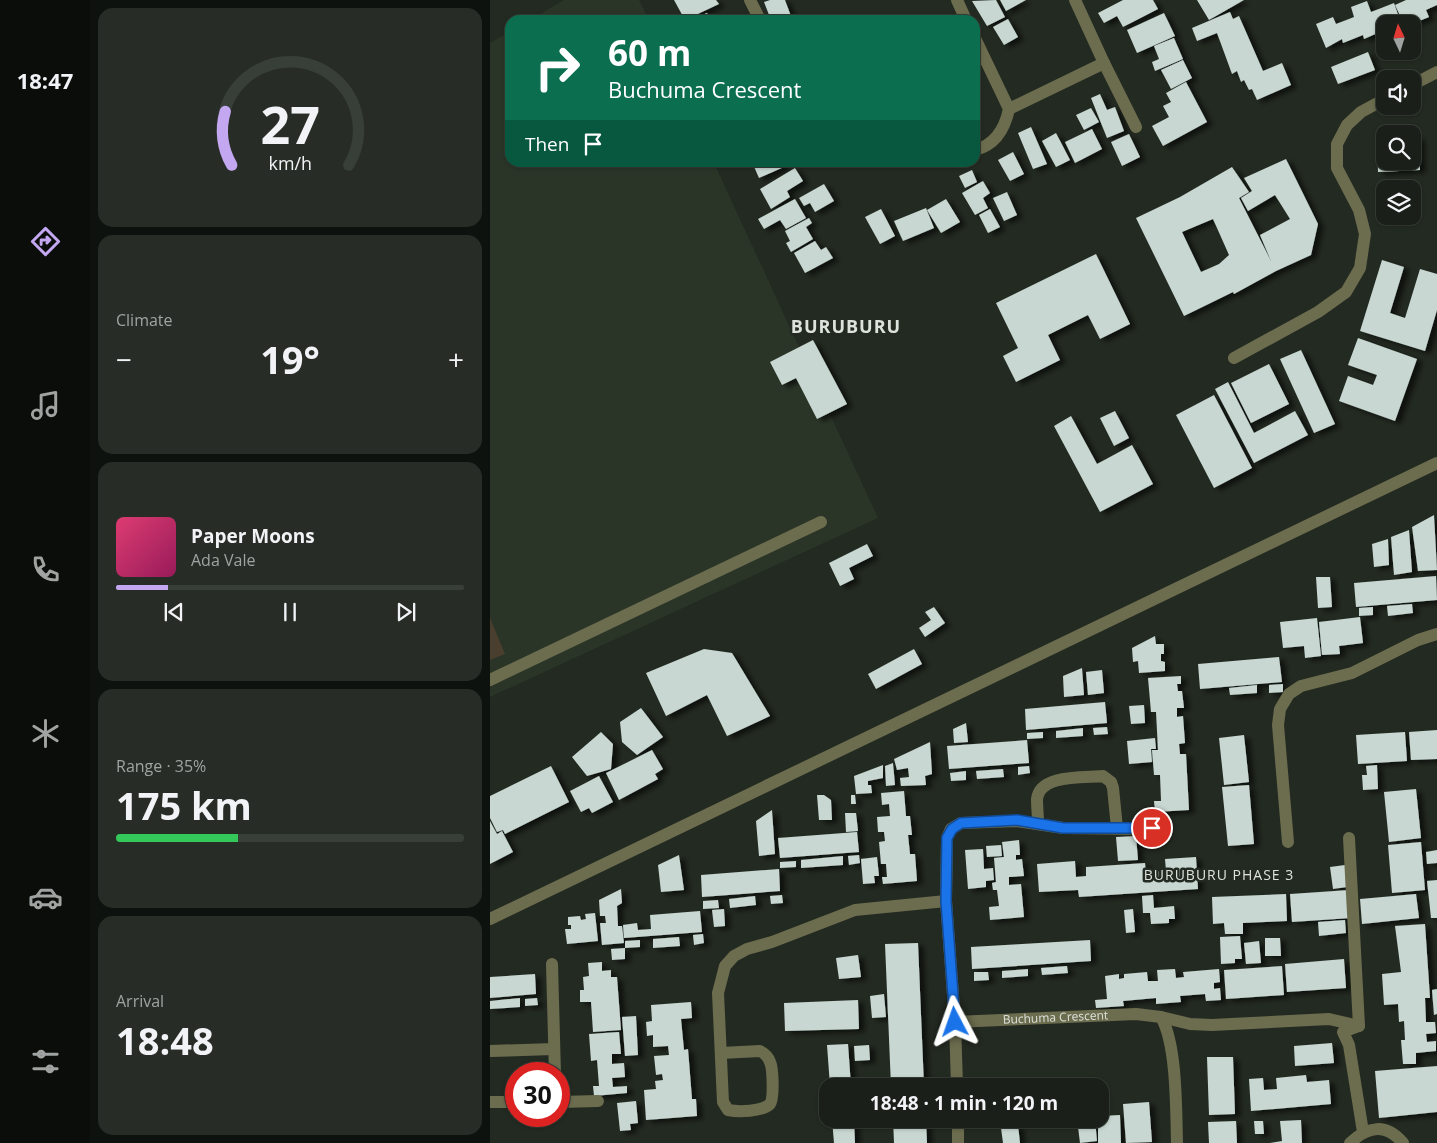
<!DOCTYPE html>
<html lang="en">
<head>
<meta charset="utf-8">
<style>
  :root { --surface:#1a2019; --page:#272d26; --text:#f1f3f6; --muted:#9fa3a2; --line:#383e38; --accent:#c4a7f1 }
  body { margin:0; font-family:"Open Sans",sans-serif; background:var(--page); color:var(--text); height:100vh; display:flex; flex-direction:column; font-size:19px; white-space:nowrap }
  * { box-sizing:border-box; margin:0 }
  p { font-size:16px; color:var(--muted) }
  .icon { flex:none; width:28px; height:28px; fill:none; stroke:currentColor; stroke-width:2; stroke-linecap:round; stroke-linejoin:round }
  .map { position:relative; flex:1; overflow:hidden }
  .drawer { display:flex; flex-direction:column; gap:8px; padding:8px; background:#0e120e; width:400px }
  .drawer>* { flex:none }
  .banner { position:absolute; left:15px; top:15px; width:475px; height:152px; border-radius:15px; box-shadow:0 1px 4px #0004,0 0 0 1px var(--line); background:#0b6e4f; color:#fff; overflow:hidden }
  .needle { width:32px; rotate:356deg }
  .fabs { position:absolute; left:886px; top:15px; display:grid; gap:10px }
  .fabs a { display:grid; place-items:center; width:45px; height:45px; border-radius:10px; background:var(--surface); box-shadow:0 1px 4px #0004,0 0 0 1px var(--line); font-size:25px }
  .speed { position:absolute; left:15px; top:1062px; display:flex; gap:10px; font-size:25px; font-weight:700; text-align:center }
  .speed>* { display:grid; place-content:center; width:65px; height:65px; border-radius:50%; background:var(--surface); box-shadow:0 1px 4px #0004,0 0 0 1px var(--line); line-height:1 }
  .speed .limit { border:8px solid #d22; background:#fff; color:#111 }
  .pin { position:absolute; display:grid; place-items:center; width:42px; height:42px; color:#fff; margin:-21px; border:2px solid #fff; border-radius:50%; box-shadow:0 1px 5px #0007 }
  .me { position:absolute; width:55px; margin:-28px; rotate:356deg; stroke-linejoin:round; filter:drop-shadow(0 0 4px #0008) }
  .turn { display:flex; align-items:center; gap:18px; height:105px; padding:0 20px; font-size:22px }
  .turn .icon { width:65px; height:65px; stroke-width:2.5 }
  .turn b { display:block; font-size:35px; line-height:42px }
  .then { display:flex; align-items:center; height:48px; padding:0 20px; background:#0003; gap:10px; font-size:19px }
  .big { font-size:38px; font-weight:700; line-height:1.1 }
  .drawer .tile { flex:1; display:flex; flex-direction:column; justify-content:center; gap:8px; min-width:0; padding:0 18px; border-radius:15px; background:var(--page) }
  .drawer .dial { align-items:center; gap:0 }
  .dial svg { height:130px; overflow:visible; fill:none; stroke:var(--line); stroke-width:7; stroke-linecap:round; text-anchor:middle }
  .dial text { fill:var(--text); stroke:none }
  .song { display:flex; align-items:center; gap:15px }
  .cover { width:60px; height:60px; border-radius:8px; background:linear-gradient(135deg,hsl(340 70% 55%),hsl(330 70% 35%)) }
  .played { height:5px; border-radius:2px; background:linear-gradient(90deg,var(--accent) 15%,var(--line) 15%) }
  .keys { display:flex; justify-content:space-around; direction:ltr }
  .heat { display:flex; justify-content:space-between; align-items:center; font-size:28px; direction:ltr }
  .charge { height:8px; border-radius:4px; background:linear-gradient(90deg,#34c759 35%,var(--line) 0) }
  .trip { position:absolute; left:329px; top:1078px; width:290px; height:50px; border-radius:15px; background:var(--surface); box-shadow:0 1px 4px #0004,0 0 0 1px var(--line); font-weight:700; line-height:50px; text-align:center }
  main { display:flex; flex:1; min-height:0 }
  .dock { display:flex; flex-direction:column; width:90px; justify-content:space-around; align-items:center; background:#0a0d0a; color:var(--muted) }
  .dock .icon { width:35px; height:35px }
  .dock .selected { color:var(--accent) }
  .dock b { font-size:22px; color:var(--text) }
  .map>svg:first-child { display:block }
  .built { fill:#2a3528 }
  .green { fill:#4a3e2e }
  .building { fill:#c8d7d2; fill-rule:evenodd; filter:url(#shadow) }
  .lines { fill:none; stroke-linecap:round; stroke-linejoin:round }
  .minor { stroke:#6c6d4e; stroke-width:12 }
  .route-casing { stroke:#114b97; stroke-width:12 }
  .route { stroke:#1a73e8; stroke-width:9 }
  .labels { text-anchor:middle; stroke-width:5; stroke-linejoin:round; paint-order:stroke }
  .street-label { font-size:12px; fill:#dde2dc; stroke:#232a21 }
  .neighbourhood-label { font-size:14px; letter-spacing:1px; fill:#dde2dc; stroke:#232a21 }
  .district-label { font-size:18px; font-weight:bold; letter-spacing:1px; fill:#dde2dc; stroke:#232a21 }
</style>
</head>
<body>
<main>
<nav class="dock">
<b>18:47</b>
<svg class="icon selected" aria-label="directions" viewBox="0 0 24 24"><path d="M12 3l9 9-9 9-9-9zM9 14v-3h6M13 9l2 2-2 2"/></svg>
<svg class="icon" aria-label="music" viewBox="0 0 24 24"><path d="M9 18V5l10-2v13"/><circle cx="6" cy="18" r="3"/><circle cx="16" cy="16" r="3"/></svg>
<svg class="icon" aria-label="phone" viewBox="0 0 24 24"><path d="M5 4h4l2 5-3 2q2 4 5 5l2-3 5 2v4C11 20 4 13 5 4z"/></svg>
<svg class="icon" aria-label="climate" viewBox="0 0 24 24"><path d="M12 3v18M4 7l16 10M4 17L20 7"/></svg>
<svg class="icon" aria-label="car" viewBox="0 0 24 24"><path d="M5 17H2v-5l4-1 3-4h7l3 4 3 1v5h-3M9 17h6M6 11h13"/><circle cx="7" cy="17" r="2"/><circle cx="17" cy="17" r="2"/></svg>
<svg class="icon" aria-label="filters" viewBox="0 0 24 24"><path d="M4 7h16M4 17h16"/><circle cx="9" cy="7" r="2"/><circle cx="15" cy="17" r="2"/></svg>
</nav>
<section class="drawer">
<div class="tile dial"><svg viewBox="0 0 100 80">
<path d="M14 69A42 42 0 1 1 86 69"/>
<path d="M14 69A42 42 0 0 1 10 36" stroke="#c4a7f1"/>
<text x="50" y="56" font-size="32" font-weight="700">27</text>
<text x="50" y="72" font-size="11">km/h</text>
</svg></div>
<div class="tile"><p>Climate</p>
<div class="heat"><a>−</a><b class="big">19°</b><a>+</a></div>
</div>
<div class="tile">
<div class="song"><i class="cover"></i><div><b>Paper Moons</b><p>Ada Vale</p></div></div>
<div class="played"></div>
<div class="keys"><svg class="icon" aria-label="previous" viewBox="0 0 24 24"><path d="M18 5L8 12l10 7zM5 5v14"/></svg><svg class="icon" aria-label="pause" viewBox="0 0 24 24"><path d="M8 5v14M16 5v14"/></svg><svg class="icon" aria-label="next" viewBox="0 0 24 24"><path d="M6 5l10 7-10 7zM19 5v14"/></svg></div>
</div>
<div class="tile"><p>Range · 35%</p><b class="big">175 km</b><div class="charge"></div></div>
<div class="tile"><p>Arrival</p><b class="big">18:48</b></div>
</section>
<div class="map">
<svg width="947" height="1143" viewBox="0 0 947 1143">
  <defs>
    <filter id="shadow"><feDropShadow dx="5.5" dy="3" stdDeviation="2.5" flood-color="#0009"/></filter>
  </defs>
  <rect width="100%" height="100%" fill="#232a21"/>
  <path class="built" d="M74 0H149L159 20H40Z
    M20 32V162L224 163 388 518 0 697V43Z"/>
  <path class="green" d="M0 618 15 654 0 660Z"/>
  <path class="building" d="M184 0H226L229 4 195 20Z
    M280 0H295L302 19 281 20 274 2Z
    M506 0 515 17 497 26 482 1Z
    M510 0H536L516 11Z
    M633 0H663L668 9 633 27 627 16 614 23 608 13Z
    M707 0H754L719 20Z
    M916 0H947V5L936 10 939 17 922 24H914L905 5Z
    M877 1 881 12 904 3 911 23 895 24V36L892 37 890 32 874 39 873 35 853 43 852 39 836 48 826 24 843 17 846 24 864 17 861 7Z
    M740 12 743 19 749 16 773 71 792 63 801 85 767 100 762 89 759 90 754 80 751 82 747 71 742 74 727 33 707 41 702 28Z
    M217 13 220 20H201Z
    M674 13 685 36 647 53 637 30Z
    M518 19 528 37 514 45 503 27Z
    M684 38 693 59 665 71 662 62 669 59 664 46Z
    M878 52 885 70 848 84 841 67Z
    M693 60 702 78 681 89 671 70Z
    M696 82 717 122 673 146 662 126 679 117 673 106 681 102 676 93Z
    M610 94 617 110 625 107 634 131 617 138 601 98Z
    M601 108 609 122 594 130 586 115Z
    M541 127 557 164 543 169 528 133Z
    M602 129 612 149 585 163 575 142Z
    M566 133 580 160 566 167 552 141Z
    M639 134 650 157 632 166 621 142Z
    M922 137H929L930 170 888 172 887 139H895V161H922Z
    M523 152 534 174 520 181 508 160Z
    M796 159 828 224 821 255 786 271 744 294 743 292 694 316 646 218 690 197 742 167 759 192 749 198 781 261 770 235 800 219 785 195 758 211 751 198 762 191 754 178ZM723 219 739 255 729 264 711 272 692 232Z
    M262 162H293L294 167 269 178Z
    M305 168 313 181 297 191 300 197 281 209 270 189Z
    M482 170 487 182 475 188 469 176Z
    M493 181 500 193 493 198 498 208 485 215 472 193Z
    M334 184 344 201 325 212 320 203 314 206 309 198Z
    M517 192 527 215 514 221 503 198Z
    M305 199 316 218 296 229 290 220 274 229 268 219Z
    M456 199 470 222 451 233 437 210Z
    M436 208 444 228 413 241 404 221Z
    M391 209 405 236 390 244 375 217Z
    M500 209 510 227 498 233 489 215Z
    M319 218 322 223 316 227 323 239 301 252 296 243 300 241 295 231Z
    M325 241 331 250 336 247 343 258 315 273 304 253Z
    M606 254 640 324 610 339 598 315 558 335 570 360 526 382 513 356 528 348 506 303Z
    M892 260 914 267 900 313 915 318 930 269 947 274V310L935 351 870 331Z
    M868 338 927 359 905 421 849 401 858 376 883 385 887 375 858 365Z
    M323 340 357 404 327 419 306 378 292 385 280 362Z
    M811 350 845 424 824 433 790 359Z
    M779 364 799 404 761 423 741 383Z
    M738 382 764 433 805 411 818 435 764 463 725 389Z
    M724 395 762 468 724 488 686 415Z
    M625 411 639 438 624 446 610 418Z
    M581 416 607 464 642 445 663 484 610 512 564 426Z
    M944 515 947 570 928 571 922 527Z
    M919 530 922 572 904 575 901 537Z
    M898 539 899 565 884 567 882 544Z
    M377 544 383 556 359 568 364 579 350 586 339 563Z
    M946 576 947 600 866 607 864 583Z
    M826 577H840L842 607 828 608Z
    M922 604 923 613 898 616 897 606Z
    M444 607 455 623 435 637 429 628 441 620 435 612Z
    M883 607V615L869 616V608Z
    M870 617 873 643 849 646 850 654 832 655 829 622Z
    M827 618 831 656 815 658 814 646 793 648 790 622Z
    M665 636 666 644H674V654H671V661L675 662V671L649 673 648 661 643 662 642 648Z
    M214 649 242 653 280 716 237 736 217 695 176 716 156 673Z
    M424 649 432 664 386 689 378 674Z
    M789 657 792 682 710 689 708 664Z
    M592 668 594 695 574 697 573 676Z
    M612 670 614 693 598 695 596 672Z
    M691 676V684H687L688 691H692L694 708H687V717L693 716 695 743 689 744 690 754H696L699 810 665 812 664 801H671L670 775H664L662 750H668L666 712H661L658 678Z
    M793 684V692L779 693V685Z
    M767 685V693L740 695 739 688Z
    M615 702 617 723 536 730 535 709Z
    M654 705 655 723 641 724 639 706Z
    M151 708 173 737 147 755 132 742 130 722Z
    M476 723 478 742 464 743 463 729Z
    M617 727 618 734 604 735 603 728Z
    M593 728V736L566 738V731Z
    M947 730V759L921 760 919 732Z
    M111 732 123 744 121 769 97 776 82 757Z
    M553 732V738L537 739V733Z
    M915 732 917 761 868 764 866 735Z
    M754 735 759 782 734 785 729 738Z
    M665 738 666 749H661L662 762 639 764 637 741Z
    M537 740 539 763 459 769 457 746Z
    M440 742 442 774 435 776 436 785 411 786 410 778 419 777 418 768 407 770 404 759Z
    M162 750 173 769 165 774 168 779 129 800 116 773Z
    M403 763 405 785 396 786 395 766Z
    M393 765V778L378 781V785H381L382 793 366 794 364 776Z
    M887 765 888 789 873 790 872 775H877L876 766Z
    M61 766 79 802 15 834 13 830 7 832 0 818V796Z
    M539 766 540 773 528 775V767Z
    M513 769 514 777 487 779 486 771Z
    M476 771V780L461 781 460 773Z
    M109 776 123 802 102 813 99 808 91 812 80 791Z
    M759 785 764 844 738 846 732 787Z
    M926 789 931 838 899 842 894 792Z
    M414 791 416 816H420L422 835H418L420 854H425L427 881 393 884 392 877H397L396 864H391L389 842 395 841 394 832H388L387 817 400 816 399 804 392 805 391 793Z
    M327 795H334L341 800 342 820H329Z
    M361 795H365L366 804H361Z
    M282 810 285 854 269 856 266 821Z
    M355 813H366L368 831 356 832Z
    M0 821 7 834 12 831 23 852 0 864Z
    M367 832 369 852 290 858 288 838Z
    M646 836 648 860 628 861 626 837Z
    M529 840 530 855H526V860L532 859 534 876 519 877V885L531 884 534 917 500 920 499 907 509 906 507 890H503L502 883 506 882 504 858 514 857 512 842Z
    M931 842 935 890 902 893 898 845Z
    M511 845 512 856 497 857 496 846Z
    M493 849 494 869 503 868 504 880 496 881V887L478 889 475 850Z
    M947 850V863L937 864 936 852Z
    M189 855 194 890 171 892 168 865Z
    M369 855 370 863 359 865 358 856Z
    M353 856V865L311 868V860Z
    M387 857 389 876H384L385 883 373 884 371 859Z
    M706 857 708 889 589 897 588 890 549 892 547 864 585 861 586 877 596 876V867L655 863 656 872 676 871 675 859Z
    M306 861V867L290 868V862Z
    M855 865 857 887 843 889 840 867Z
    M289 869 290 891 212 897 211 875Z
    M947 880V918H941L937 881Z
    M131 889 132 903 127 906 128 926H132L134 943 112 945 110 923H116L115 916H110L109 900Z
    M859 890 861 918 802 922 800 894Z
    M796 894 797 921 753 923V934H735L734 923 723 924 722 897Z
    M926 894 929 918 872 924 870 899Z
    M292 895 293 903 281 904 280 896Z
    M663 895 664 908 684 906 685 919H679V923L661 924 660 913H653L652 896Z
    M265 896 266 905 240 908 239 899Z
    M228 900 229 908 213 909V901Z
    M234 909 235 926 224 927 222 910Z
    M643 909 645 932 636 933 634 910Z
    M210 911 212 932 134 938 133 925 147 923 148 930 161 929 160 915Z
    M105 913 108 941 77 944 75 929H81V925H78V917L90 916 91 920 96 919 95 914Z
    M855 920 856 933 829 936 828 922Z
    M935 924 940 998H935L936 1022H945L946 1033 936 1034 937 1042 946 1041V1051L926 1053V1064H913L911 1040H915L914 1021 909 1022 908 1004 894 1005 892 974 911 972 905 926Z
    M213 934 214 943 204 945 203 935Z
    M750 936 752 959H745V963L731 964 730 937Z
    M189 937 190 946 163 948V939Z
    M775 938H790L791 956H775Z
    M150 940V947L135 948V941Z
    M600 940 601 961 482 969 481 947Z
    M769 941 771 963 756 964 754 943Z
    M428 943 434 1086H401L395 944Z
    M135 948V959L122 960 121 949Z
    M368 955 371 977 349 979 346 958Z
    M854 959 856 988 797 992 795 964Z
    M112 962V971L121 970V977H127L131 1030 103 1032 101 1002H90V990H94L93 977 99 976 98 963Z
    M577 966 578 973 552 975 551 968Z
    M792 966 794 995 736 999 734 970Z
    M538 969V976L512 978V971Z
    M685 969 686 978 694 977 693 972 729 969 730 982 724 983V989L730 988 731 1000 716 1001 715 994 690 996 691 1002 666 1004V998L633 1001 634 1006 606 1008 605 1000 617 999 615 976 629 974V979L634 978V974L657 972 658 981H668L667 970Z
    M484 972H498L499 980 484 981Z
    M45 974 46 994 0 998V977Z
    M947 989V1014L944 1015 942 990Z
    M394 994 396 1017 382 1018 380 996Z
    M30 998V1007L0 1009V1001Z
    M47 998 48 1005 35 1006V999Z
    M368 1000 369 1029 295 1031 294 1003Z
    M201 1002 202 1018 191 1019 194 1050 198 1049 202 1099H206L207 1116 156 1120 154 1090 166 1089 165 1081 173 1080 172 1074 166 1075 164 1056 179 1055 178 1046 163 1047V1035L157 1036 156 1022 162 1021 161 1005Z
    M146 1016 148 1055 135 1056 132 1017Z
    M129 1032 131 1054H122V1064L134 1063 135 1077 122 1078 123 1087 137 1086V1093L104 1096 103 1086H109L107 1060 101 1061 99 1034Z
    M842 1043 844 1063 805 1066 804 1046Z
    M358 1044 361 1086H340L337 1045Z
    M379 1045 380 1060 365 1061 364 1046Z
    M717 1057H743L745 1114 719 1115Z
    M947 1066V1112L889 1118 885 1071Z
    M816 1075 817 1082 839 1080 841 1104 761 1111 759 1079 773 1078 774 1090 787 1089 786 1078Z
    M146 1101 148 1123 140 1124 141 1130 130 1131 127 1103Z
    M659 1102 662 1142 636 1143 633 1104Z
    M630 1115 631 1143H608V1119L610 1116Z
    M342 1119H364L365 1143H344Z
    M403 1119H436L437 1143H404Z
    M587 1119H605L607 1141 590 1143Z
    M811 1120 812 1143H780L792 1141 790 1121Z
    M746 1121 747 1143H719L718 1122Z
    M764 1121H773L774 1134H765Z
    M528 1125 530 1143H513L511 1128Z"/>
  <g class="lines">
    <g class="minor">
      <path d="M260 0 270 20"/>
      <path d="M467 0 476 20"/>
      <path d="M485 38 519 109 614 63 585 0"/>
      <path d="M614 63 646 127"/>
      <path d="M922 85 947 72"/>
      <path d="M485 150C505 145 515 128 519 109"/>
      <path d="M352 162H374"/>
      <path d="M744 358 828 312 856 292 870 268 875 234 869 210 847 168V144L857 125 871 112 895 99"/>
      <path d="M0 680 331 522"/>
      <path d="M548 823C548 815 547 807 547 799 550 774 594 778 613 776L621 782 623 788 627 828"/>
      <path id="s1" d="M662 829 573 828 527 821 471 823 461 829 457 838 456 901 465 1022 646 1014 671 1017C687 1044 686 1110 687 1143"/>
      <path d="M859 838 869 1026"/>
      <path d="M798 842 788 725 790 709 799 694 811 686 862 673 928 640 947 634"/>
      <path d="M0 919 947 463"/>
      <path d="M62 964 65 1074"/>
      <path d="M671 1017 700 1024 722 1025 839 1019 869 1026 853 1032 859 1045 873 1132"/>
      <path d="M465 1022 467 1086"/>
      <path d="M0 1051 64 1049"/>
      <path d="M231 1053 270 1051C274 1053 278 1056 280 1062 283 1068 284 1099 280 1104 272 1112 248 1112 238 1110L233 1102 228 993 235 966 244 956 257 949 282 942 365 910 456 901"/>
      <path d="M0 1102H26"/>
      <path d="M69 1102 108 1101"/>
      <path d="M468 1119V1143"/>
      <path d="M860 1143C878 1126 896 1123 913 1143"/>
    </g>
  </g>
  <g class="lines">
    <defs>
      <path id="route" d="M465 1022 456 901 457 838 462 829 471 823 527 820 573 828H662"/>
    </defs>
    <use href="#route" class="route-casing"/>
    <use href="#route" class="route"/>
  </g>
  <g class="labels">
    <g class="street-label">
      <text dy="4" stroke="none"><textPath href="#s1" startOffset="498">Buchuma Crescent</textPath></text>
    </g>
    <g class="neighbourhood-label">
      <text x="729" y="880">BURUBURU PHASE 3</text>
    </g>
    <g class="district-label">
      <text x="356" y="333">BURUBURU</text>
    </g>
  </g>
</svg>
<div class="fabs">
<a><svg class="needle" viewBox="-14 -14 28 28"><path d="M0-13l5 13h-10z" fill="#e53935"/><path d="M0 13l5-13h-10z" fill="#9fa3a2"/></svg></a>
<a><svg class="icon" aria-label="sound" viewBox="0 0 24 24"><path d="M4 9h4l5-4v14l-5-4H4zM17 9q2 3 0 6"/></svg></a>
<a><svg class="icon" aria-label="search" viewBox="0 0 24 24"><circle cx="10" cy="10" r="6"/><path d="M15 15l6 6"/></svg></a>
<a><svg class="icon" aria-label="layers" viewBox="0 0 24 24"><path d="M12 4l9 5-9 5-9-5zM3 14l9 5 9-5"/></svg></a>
</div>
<div class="speed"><div class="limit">30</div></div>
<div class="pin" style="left:662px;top:828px;background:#d93025"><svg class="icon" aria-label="arrive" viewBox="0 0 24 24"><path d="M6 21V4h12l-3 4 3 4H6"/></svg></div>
<svg class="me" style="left:465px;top:1022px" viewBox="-20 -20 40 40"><path d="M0-17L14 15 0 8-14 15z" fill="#1a73e8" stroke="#fff" stroke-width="4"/></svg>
<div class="trip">18:48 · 1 min · 120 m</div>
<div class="banner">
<div class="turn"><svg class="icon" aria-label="right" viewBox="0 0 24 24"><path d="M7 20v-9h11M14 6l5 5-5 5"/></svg><div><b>60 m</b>Buchuma Crescent</div></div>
<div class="then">Then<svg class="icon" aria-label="arrive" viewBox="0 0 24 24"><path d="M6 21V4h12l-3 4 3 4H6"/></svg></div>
</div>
</div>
</main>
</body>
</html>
